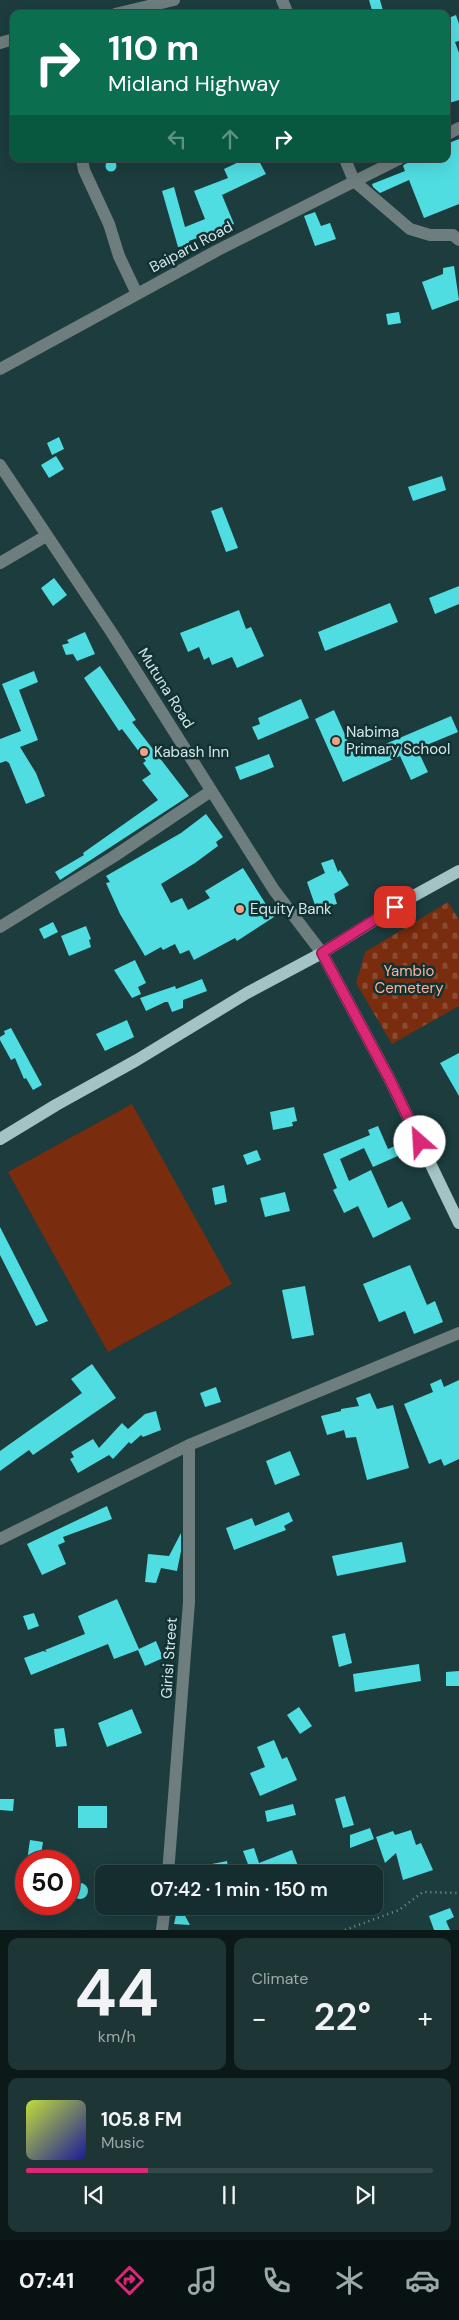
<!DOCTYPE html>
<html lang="en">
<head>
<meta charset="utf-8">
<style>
  :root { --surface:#152d2e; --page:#1e3536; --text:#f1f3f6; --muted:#9da8aa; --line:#34494a; --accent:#db2777 }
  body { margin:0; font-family:"DM Sans",sans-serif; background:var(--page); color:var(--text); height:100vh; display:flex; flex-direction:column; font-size:19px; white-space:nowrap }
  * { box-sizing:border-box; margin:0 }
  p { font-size:16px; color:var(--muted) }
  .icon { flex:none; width:28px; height:28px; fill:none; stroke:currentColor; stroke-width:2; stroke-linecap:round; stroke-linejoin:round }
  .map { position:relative; height:1930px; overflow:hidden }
  .details { display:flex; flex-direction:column; gap:8px; padding:8px; background:#0c1919; flex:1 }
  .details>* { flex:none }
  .guide { position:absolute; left:10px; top:10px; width:440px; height:152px; border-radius:10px; box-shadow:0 5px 20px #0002,0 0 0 1px var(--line); background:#0b6e4f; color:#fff; overflow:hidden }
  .speed { position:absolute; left:15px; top:1850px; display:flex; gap:10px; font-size:25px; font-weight:700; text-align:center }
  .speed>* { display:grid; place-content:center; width:65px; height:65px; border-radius:50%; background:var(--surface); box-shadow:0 5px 20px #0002,0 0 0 1px var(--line); line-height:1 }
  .speed .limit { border:8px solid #d22; background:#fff; color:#111 }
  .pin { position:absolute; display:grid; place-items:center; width:42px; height:42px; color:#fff; margin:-21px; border-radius:10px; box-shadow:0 2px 8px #0006 }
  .me { position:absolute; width:55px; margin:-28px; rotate:334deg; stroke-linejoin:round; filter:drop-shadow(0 0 4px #0008) }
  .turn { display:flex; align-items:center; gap:18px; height:105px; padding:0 15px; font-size:22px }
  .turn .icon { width:65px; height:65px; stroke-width:2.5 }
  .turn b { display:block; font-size:35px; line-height:42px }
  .lanes { display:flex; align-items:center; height:48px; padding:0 15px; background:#0003; justify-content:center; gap:25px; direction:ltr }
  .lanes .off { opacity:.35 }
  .big { font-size:38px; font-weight:600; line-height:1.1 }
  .details .widget { flex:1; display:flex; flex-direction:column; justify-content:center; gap:8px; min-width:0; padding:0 18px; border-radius:10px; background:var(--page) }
  .details .dial { align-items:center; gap:0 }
  .dial b { font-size:65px; line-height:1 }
  .song { display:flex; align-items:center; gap:15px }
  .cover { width:60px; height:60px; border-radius:8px; background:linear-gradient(135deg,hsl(70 70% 55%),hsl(240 70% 35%)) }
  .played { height:5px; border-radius:2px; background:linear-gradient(90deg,var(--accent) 30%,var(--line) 30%) }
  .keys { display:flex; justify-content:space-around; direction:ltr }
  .heat { display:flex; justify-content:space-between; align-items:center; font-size:28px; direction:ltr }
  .details .tiles { flex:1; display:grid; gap:8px; grid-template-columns:1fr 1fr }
  .widget:last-child { grid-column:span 2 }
  .trip { position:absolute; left:95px; top:1865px; width:288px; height:50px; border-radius:10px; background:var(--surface); box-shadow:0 5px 20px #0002,0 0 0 1px var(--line); font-weight:600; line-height:50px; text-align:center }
  .menu { display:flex; height:80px; justify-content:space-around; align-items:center; background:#081212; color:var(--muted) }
  .menu .icon { width:35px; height:35px }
  .menu .current { color:var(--accent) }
  .menu b { font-size:22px; color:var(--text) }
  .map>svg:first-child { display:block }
  .green { fill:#792c0e }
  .cemetery { fill:url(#cemetery-stones) }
  .building { fill:#50dde2 }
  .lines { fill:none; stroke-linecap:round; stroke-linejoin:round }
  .path { stroke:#7f9898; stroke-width:2.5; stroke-dasharray:1 4; stroke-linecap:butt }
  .minor { stroke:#6e7d7d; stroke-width:12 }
  .major { stroke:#a5c3c4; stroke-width:12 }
  .route-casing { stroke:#8e194d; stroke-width:12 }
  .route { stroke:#db2777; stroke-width:9 }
  .poi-dot { fill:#f39f83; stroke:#113133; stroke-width:2 }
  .labels { text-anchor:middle; stroke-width:5; stroke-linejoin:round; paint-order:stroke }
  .street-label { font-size:15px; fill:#d5e7e7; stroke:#113133 }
  .poi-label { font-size:15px; fill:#d5e7e7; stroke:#113133; text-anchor:start }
  .park-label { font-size:15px; fill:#f9b29a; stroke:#113133 }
</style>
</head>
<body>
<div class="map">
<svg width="459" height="1930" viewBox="0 0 459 1930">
  <defs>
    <pattern id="cemetery-stones" width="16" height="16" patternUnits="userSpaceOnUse" patternTransform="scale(1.25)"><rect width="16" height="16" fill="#792c0e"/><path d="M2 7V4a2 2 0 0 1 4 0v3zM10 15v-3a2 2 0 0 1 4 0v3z" fill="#8b4b31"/></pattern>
  </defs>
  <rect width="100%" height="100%" fill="#1c3c3d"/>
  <path class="green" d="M132 1104 232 1284 108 1352 8 1172Z"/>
  <path class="cemetery" d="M448 902 459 920V1006L392 1044 356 983 365 952Z"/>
  <path class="building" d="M369 0H380L384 14H373Z
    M456 15 459 24V41L455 42 459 53V100L446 104V19Z
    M459 139V204L424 218 409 180 380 193 373 187 372 184 405 171 403 166 405 164 419 159H446V144Z
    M245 159H258L266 174 222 195 234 224 189 241 190 245 178 247 162 191 174 187 185 227 205 219 194 191 228 178 224 169Z
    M105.5 166a5.5 5.5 0 1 1 11 0a5.5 5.5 0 1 1-11 0Z
    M315 212 321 226 330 223 336 239 315 246 304 216Z
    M454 266 459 300 432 310 422 282 443 274V268Z
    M399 312 401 323 388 325 386 314Z
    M59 437 64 449 52 455 47 443Z
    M56 456 64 469 49 478 41 465Z
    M442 476 446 490 413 501 408 487Z
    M222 507 238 548 226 552 211 511Z
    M54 578 67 595 53 606 41 588Z
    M459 586V604L435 614 429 598Z
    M390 603 398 622 325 651 318 632Z
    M239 610 246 629 251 627 264 656 237 668 232 657 212 665 209 657 204 660 199 647 188 652 180 633Z
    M85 632 95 654 77 661 73 654 66 655 62 645 69 643 67 640Z
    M100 666 136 720 132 722 189 796 60 880 55 872 84 855 83 853 158 800 142 780 151 774 143 763 146 761 122 729 119 731 84 678Z
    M34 671 38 682 19 690 38 740 20 747 36 773 45 796 26 804 9 763 6 761 0 763V739L21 731 2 684Z
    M301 699 309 718 258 740 252 727 260 724 258 718Z
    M334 710 355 757 451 716 458 732 417 749 428 772 411 780 400 756 343 782 315 719Z
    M269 754 274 767 240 780 235 767Z
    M206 814 223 837 216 842 218 846 195 863 161 884 171 903 182 898 188 910 210 898 205 891 243 868 274 917 237 941 235 938 194 960 189 950 180 954 175 944 163 950 161 947 145 956 120 914 106 883 110 882 106 876 181 833Z
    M333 859 338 872 340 870 349 885 334 894 337 904 316 908 307 882 325 873 321 863Z
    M53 922 58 932 44 939 39 929Z
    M86 926 91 939 89 940 91 947 69 956 61 936Z
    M135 960 146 983 138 987 141 994 132 998 114 970Z
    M202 979 207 991 183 1000V1008L172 1012 168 1002H165L146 1011 140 998 175 986 176 989Z
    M127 1020 134 1037 105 1051 96 1034Z
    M11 1028 42 1085 33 1090 26 1078 24 1079 15 1058 11 1060 0 1040V1037L5 1034 4 1031Z
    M459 1053V1096L440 1063Z
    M294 1107 297 1121 292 1122 293 1126 273 1130 270 1112Z
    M378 1126 388 1149 395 1146 400 1155 373 1167 364 1148 340 1159 349 1181 371 1170 388 1208 402 1201 411 1219 373 1238 358 1206 344 1213 333 1190 337 1188 323 1154 370 1135 368 1130Z
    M257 1150 261 1160 247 1165 243 1155Z
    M224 1185 227 1202 215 1205 212 1188Z
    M285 1192 290 1211 265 1217 260 1198Z
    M0 1227 48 1321 36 1326 0 1255Z
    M410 1265 427 1305 435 1301 443 1322 414 1334 405 1311 379 1322 363 1284Z
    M305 1286 314 1335 292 1339 282 1290Z
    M92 1364 116 1398 33 1455 29 1450 0 1471V1451L82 1393 71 1379Z
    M441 1379 444 1387 459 1380V1459L444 1466 441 1459 429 1464 404 1404 433 1392 430 1384Z
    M216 1387 221 1402 205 1407 200 1393Z
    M370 1393 377 1409 393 1405 409 1468 367 1480 356 1437 346 1438 344 1430 327 1435 321 1416 341 1411V1409L359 1406 356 1398Z
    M156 1411 161 1430 143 1437 141 1435 131 1444 129 1442 113 1459 109 1455 78 1473 70 1459 74 1457 71 1452 93 1439 99 1448 122 1423 128 1429 145 1414Z
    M290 1451 300 1475 275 1485 266 1461Z
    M107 1506 112 1519 63 1537 65 1542 58 1545 66 1564 42 1575 27 1544Z
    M289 1512 293 1521 284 1526 286 1530 234 1550 226 1528 252 1518 255 1526Z
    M181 1533V1551L177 1571 161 1568 156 1583 145 1582 148 1554 169 1556Z
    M402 1542 406 1562 337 1576 332 1556Z
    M117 1599 139 1649 156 1641 163 1658 145 1666 138 1650 114 1659 108 1644 31 1675 24 1658 43 1651 47 1652 45 1650 85 1634 78 1616Z
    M34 1613 39 1626 28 1630 23 1616Z
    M345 1633 352 1663 339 1667 332 1636Z
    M419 1664 421 1681 355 1692 353 1674Z
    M459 1671V1686H446V1672Z
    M299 1707 312 1726 300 1734 287 1715Z
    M132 1709 142 1733 107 1747 98 1723Z
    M64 1728 67 1746 56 1747 54 1729Z
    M274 1740 282 1759 287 1757 297 1780 260 1796 250 1773 265 1767 257 1747Z
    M345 1796 354 1825 343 1828 335 1799Z
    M0 1799H14L13 1811 0 1810Z
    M293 1804 296 1815 267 1822 265 1811Z
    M78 1806H107V1828H78Z
    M370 1828 374 1839 350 1848V1835Z
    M411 1830 416 1845 421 1843 433 1870 403 1880 396 1853 385 1863 376 1837 393 1831 395 1835Z
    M30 1840 43 1842 40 1861H27Z
    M254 1848 259 1863 292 1850 298 1866 277 1874H234L249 1867 243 1851Z
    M227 1861 229 1874H187V1869Z
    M72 1891a8 8 0 1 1 16 0a8 8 0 1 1-16 0Z
    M178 1906H180L190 1925 174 1924Z
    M450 1908 454 1917 446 1921 450 1930H434L429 1916Z"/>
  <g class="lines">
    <path class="path" d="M345 1930 399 1910 423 1892 459 1893"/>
    <path class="minor" d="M282 0 288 14
      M115 14 174 0
      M0 43 14 39
      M446 135 459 128
      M82 159 84 170 109 224 119 256 137 294
      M345 159 354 181 410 229 430 235H453L459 240
      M0 369 218 250 399 159
      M0 465 112 633 274 890 322 953
      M0 563 46 536
      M0 927 113 857 211 791
      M0 1539 189 1445 459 1333
      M168 1874 189 1602V1445
      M162 1930 165 1906"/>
    <path class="major" d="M322 953 389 1078 459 1223
      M0 1139 56 1105 137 1060 247 993 322 953 410 898 459 871"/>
  </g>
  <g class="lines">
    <defs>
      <path id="route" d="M395 907 322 953 389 1078 420 1142"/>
    </defs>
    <use href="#route" class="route-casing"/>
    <use href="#route" class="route"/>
  </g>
  <g class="poi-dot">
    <circle cx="336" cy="741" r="5"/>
    <circle cx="144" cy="752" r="5"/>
    <circle cx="240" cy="909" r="5"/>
  </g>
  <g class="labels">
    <g class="street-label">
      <text transform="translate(191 247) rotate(-28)" y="5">Baiparu Road</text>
      <text transform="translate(166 688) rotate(58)" y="5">Mutuna Road</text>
      <text transform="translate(169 1658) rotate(-86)" y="5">Girisi Street</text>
    </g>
    <g class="poi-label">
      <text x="346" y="737">Nabima<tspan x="346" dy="17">Primary School</tspan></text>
      <text x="154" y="757">Kabash Inn</text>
      <text x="250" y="914">Equity Bank</text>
    </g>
    <g class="park-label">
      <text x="409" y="976">Yambio<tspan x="409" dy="17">Cemetery</tspan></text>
    </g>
  </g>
</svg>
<div class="speed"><div class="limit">50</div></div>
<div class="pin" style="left:395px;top:907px;background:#d93025"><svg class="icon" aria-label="arrive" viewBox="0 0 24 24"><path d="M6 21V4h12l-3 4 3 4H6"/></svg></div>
<svg class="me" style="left:420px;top:1142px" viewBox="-20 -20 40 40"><circle r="19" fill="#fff"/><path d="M0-13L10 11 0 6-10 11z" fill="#db2777"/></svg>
<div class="trip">07:42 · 1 min · 150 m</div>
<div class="guide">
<div class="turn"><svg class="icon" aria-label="right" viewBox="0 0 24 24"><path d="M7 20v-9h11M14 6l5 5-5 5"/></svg><div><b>110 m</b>Midland Highway</div></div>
<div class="lanes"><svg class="icon off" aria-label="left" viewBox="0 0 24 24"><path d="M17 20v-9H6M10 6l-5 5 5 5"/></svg><svg class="icon off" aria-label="ahead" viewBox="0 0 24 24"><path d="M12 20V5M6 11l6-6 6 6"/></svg><svg class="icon" aria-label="right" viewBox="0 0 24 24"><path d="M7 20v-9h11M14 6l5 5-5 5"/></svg></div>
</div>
</div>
<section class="details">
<div class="tiles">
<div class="widget dial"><b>44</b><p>km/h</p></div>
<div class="widget"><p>Climate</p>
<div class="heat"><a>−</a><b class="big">22°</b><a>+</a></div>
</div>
<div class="widget">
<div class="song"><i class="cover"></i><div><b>105.8 FM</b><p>Music</p></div></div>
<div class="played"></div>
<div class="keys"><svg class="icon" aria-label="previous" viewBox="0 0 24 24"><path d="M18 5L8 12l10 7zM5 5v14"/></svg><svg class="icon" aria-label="pause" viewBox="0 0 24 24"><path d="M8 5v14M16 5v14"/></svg><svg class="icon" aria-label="next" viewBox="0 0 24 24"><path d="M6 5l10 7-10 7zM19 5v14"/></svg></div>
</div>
</div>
</section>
<nav class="menu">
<b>07:41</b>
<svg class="icon current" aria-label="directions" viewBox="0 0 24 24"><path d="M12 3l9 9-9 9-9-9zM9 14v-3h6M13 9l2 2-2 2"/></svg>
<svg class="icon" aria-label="music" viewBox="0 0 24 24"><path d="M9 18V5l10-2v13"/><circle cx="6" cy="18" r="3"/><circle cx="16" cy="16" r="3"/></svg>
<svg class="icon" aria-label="phone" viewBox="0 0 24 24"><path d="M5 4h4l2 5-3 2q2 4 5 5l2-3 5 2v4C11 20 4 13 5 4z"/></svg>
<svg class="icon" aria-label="climate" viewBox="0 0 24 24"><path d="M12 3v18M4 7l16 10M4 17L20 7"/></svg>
<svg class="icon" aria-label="car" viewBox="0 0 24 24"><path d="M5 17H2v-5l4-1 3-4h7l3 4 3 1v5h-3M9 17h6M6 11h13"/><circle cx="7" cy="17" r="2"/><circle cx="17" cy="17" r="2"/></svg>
</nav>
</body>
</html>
